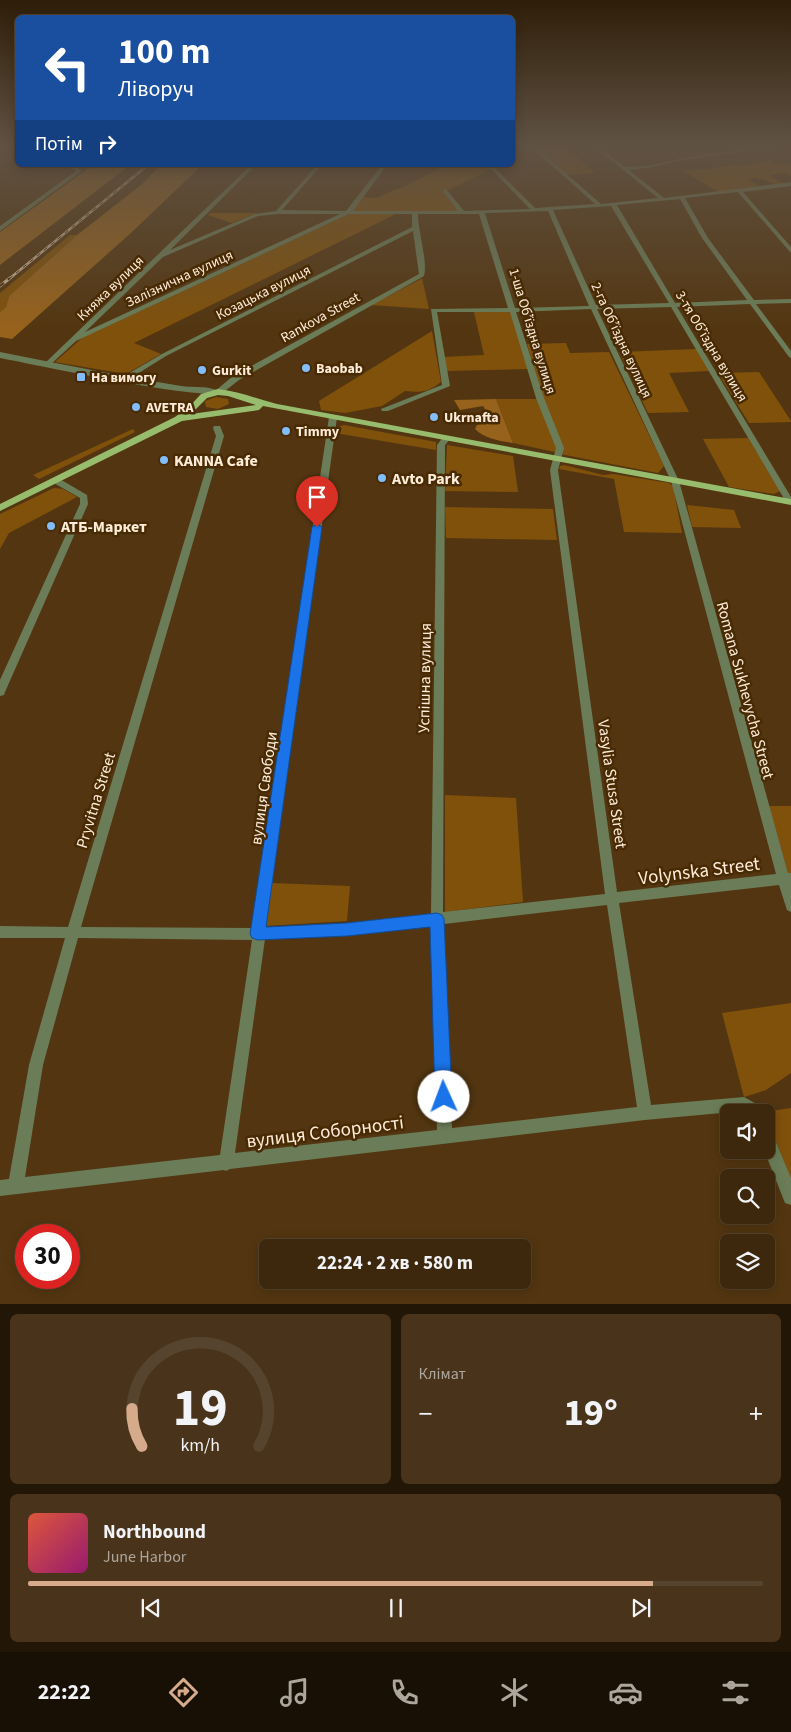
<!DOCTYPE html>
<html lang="uk">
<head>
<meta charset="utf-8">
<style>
  :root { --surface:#3e280d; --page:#49341b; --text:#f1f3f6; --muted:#ada69d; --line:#57442e; --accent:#d6ab8b }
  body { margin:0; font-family:"Source Sans 3",sans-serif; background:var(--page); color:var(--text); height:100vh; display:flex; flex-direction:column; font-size:19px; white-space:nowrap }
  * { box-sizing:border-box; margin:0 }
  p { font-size:16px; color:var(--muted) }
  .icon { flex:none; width:28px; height:28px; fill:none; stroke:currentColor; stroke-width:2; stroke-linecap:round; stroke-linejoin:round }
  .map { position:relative; height:1304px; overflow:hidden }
  .details { display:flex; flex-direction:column; gap:10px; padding:10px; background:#221607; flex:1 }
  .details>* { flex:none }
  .guide { position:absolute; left:15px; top:15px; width:500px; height:152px; border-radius:8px; box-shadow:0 2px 12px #0003,0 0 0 1px var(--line); background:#1a4fa0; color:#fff; overflow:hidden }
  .buttons { position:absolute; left:720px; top:1104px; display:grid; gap:10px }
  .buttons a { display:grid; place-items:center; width:55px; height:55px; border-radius:8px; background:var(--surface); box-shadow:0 2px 12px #0003,0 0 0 1px var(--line); font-size:25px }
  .speed { position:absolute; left:15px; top:1224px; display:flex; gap:10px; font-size:25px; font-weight:700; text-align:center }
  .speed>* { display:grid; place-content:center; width:65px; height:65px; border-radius:50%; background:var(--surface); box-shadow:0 2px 12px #0003,0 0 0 1px var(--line); line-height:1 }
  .speed .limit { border:8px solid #d22; background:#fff; color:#111 }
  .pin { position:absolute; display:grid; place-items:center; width:42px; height:42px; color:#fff; margin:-51px -21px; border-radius:50% 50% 50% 0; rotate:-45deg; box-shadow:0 0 5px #0007 }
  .pin .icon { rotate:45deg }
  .me { position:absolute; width:55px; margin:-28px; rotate:358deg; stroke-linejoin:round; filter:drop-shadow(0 0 4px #0008) }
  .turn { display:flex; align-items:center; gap:18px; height:105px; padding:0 20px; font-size:22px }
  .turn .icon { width:65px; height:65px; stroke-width:2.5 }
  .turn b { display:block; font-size:35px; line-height:42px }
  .then { display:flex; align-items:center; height:48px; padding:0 20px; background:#0003; gap:10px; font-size:19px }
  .big { font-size:38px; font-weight:700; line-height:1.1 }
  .details .tile { flex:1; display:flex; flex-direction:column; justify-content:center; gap:8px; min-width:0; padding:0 18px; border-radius:8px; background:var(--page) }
  .details .dial { align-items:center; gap:0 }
  .dial svg { height:130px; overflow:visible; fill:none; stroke:var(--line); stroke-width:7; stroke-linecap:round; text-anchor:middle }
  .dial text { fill:var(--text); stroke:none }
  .song { display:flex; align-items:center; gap:15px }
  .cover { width:60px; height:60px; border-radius:8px; background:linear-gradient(135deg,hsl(10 70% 55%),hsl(320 70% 35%)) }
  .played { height:5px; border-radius:2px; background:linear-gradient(90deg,var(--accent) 85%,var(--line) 85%) }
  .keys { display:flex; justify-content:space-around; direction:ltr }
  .heat { display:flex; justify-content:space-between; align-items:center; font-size:28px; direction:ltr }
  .details .tiles { flex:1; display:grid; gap:10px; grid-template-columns:1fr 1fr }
  .tile:last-child { grid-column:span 2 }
  .trip { position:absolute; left:259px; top:1239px; width:272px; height:50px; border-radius:8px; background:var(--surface); box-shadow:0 2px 12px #0003,0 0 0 1px var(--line); font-weight:700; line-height:50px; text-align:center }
  .tab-bar { display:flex; height:80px; justify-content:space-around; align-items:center; background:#191005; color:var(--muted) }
  .tab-bar .icon { width:35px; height:35px }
  .tab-bar .on { color:var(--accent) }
  .tab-bar b { font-size:22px; color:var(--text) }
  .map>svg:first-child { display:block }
  .green { fill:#80510b }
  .forest { fill:#96621c }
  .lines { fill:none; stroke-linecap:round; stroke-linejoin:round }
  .minor { fill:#6b7d58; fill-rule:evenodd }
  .tertiary { fill:#6b7d58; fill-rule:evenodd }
  .primary { fill:#97bc6d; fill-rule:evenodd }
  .rail-far1-casing { stroke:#c4af95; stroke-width:2.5 }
  .rail-casing { stroke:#c4af95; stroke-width:3 }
  .rail-far1 { stroke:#482b04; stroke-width:1; stroke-dasharray:4.5; stroke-linecap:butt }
  .rail { stroke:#482b04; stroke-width:2; stroke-dasharray:5; stroke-linecap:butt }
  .route { fill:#1a73e8; stroke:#114b97 }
  .poi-dot { fill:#80bdfa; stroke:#482b04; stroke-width:2 }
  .labels { text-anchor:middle; stroke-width:5; stroke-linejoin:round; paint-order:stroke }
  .far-street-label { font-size:14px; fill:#feecd8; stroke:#482b04 }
  .far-poi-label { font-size:14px; font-weight:bold; fill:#feecd8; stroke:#482b04; text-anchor:start }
  .poi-label { font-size:16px; font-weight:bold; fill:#feecd8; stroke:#482b04; text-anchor:start }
  .street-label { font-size:16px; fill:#feecd8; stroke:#482b04 }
  .near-street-label { font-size:19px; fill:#feecd8; stroke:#482b04 }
</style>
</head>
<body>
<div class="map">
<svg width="791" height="1305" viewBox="0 0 791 1305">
  <rect width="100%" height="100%" fill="#533611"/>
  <path class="green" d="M535 146H564L595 173 567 175Z
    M770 160 779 165 791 163V176L786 173 769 175 784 184C767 186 765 175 747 179L761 187 719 192 683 171 701 169 703 170 737 164 741 166Z
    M447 165H487L491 169 445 192 460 211 352 212 363 197 376 198 396 189H399Z
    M210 213H258L232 223 208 215Z
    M349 214H396L134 343 161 354 126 374 55 362 82 338Z
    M70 235H77L9 296 6 307 0 312V293Z
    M422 278 429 309 371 305 419 280Z
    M474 312H512L528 369 446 371 443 357 484 355Z
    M432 331 441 382C428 392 421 393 405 391L382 406 345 413 321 410 319 401Z
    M566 343 570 353 609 352 664 466 658 473 560 454 527 344Z
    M696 349 709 371 669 373 689 412 648 413 619 352Z
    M759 372 791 421V422L749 423 718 373Z
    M216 397 228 399 229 404 218 409 206 407 205 401Z
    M496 399H537L557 447 555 452 513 443Z
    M344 425 436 442V450L335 433 337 427Z
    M133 429 135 432 39 479 33 475Z
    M748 438 780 491 774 494 729 487 703 439Z
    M447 445 513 456 518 492 445 491Z
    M564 465 603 475 613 474 669 483 673 486 682 533 624 532 614 479 559 469 560 466Z
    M54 488 63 489 77 497 9 533 0 549V514Z
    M687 505 734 510 741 528 692 527Z
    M445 507 553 509 557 540 446 538Z
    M445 795 516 798 523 902 445 912Z
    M769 806H791V873H788Z
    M271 883 350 886 347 921 265 926Z
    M791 1003V1073L766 1090 744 1097 722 1013Z
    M791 1108V1179L766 1117V1112H764Z"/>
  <path class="forest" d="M93 165H130L0 265V232Z
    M161 165H202L132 232 12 339 0 337V312L6 307 9 296 77 235 141 185Z
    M496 399 513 443C500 441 485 439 475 429L477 425 492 420 483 406 460 410 454 400Z"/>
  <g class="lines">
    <path class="minor" d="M530 146H535L601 204 658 198 593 146H598L625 167 653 165 682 158 769 146H783L682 160 653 167 629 170 664 198 791 182V186L743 192 791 247V253L738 192 685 198 708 238 754 300 791 299V303L756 304 791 351V358L789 357 750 304 677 307 791 497V504L786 502 671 307 597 309 679 481 788 873H791V912L787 910 779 885 619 903 651 1105 744 1097 762 1107 764 1112 743 1111 645 1120 230 1169 226 1171 224 1170 0 1196V1180L9 1179 29 1065 65 938H0V926L68 927 216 436 213 428 214 426H220L224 436 81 927 253 928 329 417 333 415 337 417 266 928 347 923 431 914 437 445 444 436H447L451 438 445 445 443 912 605 894 550 470 556 448 536 398 510 312H437L450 386 388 411H382L381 409 442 385 431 309 508 308 479 214H418C418 232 428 261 424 276L239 380 221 394 214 392 233 376 419 274 413 231 166 356 126 381 119 379 162 354 412 227V214H349L76 341 50 365 44 364 251 165H256L170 250 255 214 276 211 317 165H322L282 210 346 211 382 165H387L353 211H458L443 191 446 189 464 211 530 209 487 165H492L535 208 595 204ZM680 199 702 238 747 300 675 303 617 205ZM611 206 669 303 596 305 553 210ZM548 211 589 306 515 308 485 213ZM278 214H340L85 332 163 257 258 216ZM591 309 671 481 776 874 617 892 558 470 564 448 544 398 516 312ZM607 905 637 1107 452 1128 444 924ZM431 925 437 1130 235 1153 265 939 347 935ZM78 938 252 940 220 1155 25 1177 43 1065Z
      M67 165H73L82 171 0 231V226L76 171Z
      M52 478H58L87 495 88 504 5 692 4 695 0 696V680L80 504V498L52 482Z
      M766 1128 771 1130 791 1178V1205L785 1203 764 1150H766Z"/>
    <path class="tertiary" d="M0 352C60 364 121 376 181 386 192 388 211 385 219 392 206 402 28 363 0 358Z"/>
    <path class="primary" d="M218 389C238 391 257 399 277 404L791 499V505L263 406 259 410 182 421 0 511V504L175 417 189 407 201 394ZM218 395 228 396 256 405 191 414 207 398Z"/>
    <defs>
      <path id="rail-far1" d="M9 279 148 165"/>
      <path id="rail" d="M0 286 10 278"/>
    </defs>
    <use href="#rail-far1" class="rail-far1-casing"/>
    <use href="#rail" class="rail-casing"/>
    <use href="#rail-far1" class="rail-far1"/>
    <use href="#rail" class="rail"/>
  </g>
  <linearGradient id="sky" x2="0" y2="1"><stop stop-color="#2e1e09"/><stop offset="0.44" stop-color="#605243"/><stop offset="1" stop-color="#605243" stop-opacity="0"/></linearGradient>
  <rect width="791" height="329" fill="url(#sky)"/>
  <path class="route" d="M317 524 322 527 266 927 347 923 437 913 442 915 444 919 452 1097 449 1103 444 1106 438 1103 435 1097 430 927 347 936 258 940 252 938 250 934 312 527Z"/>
  <g class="poi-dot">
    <circle cx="306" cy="368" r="5"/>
    <circle cx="202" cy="370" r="5"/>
    <rect x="76" y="372" width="10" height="10" rx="2.5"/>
    <circle cx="136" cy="407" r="5"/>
    <circle cx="434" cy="417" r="5"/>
    <circle cx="286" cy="431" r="5"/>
    <circle cx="164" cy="460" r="5"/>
    <circle cx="382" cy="478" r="5"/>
    <circle cx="51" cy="526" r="5"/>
  </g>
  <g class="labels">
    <g class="far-street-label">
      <text transform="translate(179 278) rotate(-25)" y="5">Залізнична вулиця</text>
      <text transform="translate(110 288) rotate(-44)" y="5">Княжа вулиця</text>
      <text transform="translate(263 292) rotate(-27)" y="5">Козацька вулиця</text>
      <text transform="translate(320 317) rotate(-29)" y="5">Rankova Street</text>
      <text transform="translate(533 331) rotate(73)" y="5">1-ша Обʼїздна вулиця</text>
      <text transform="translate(622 340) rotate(65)" y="5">2-га Обʼїздна вулиця</text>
      <text transform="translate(712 346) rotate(59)" y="5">3-тя Обʼїздна вулиця</text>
    </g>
    <g class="far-poi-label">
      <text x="316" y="373">Baobab</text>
      <text x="212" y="375">Gurkit</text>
      <text x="91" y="382">На вимогу</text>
      <text x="146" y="412">AVETRA</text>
      <text x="444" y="422">Ukrnafta</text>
      <text x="296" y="436">Timmy</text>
    </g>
    <g class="poi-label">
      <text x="174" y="466">KANNA Cafe</text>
      <text x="392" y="484">Avto Park</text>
      <text x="61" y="532">АТБ-Маркет</text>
    </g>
    <g class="street-label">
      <text transform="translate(424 678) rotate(-89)" y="6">Успішна вулиця</text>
      <text transform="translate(746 690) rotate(75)" y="6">Romana Sukhevycha Street</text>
      <text transform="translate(613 784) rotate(82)" y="6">Vasylia Stusa Street</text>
      <text transform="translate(263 788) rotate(-82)" y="6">вулиця Свободи</text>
      <text transform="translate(95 800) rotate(-73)" y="6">Pryvitna Street</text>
    </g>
    <g class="near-street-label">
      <text transform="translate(699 870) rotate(-7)" y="7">Volynska Street</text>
      <text transform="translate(325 1131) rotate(-7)" y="7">вулиця Соборності</text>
    </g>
  </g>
</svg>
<div class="buttons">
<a><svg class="icon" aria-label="sound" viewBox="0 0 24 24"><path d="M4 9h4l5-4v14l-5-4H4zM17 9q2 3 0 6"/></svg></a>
<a><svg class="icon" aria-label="search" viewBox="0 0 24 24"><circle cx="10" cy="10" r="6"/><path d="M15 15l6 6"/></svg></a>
<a><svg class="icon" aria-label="layers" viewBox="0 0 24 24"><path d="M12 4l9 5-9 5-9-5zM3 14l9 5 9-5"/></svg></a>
</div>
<div class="speed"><div class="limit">30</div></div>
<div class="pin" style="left:317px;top:527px;background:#d93025"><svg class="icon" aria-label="arrive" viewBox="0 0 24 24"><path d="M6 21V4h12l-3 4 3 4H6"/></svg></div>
<svg class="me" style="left:444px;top:1097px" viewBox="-20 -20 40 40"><circle r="19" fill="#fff"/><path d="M0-13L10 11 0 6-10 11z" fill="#1a73e8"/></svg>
<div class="trip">22:24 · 2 хв · 580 m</div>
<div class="guide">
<div class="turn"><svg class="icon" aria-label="left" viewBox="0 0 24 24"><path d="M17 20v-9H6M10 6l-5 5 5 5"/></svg><div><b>100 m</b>Ліворуч</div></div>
<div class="then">Потім<svg class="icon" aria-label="right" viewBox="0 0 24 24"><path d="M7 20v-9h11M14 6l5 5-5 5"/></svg></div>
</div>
</div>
<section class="details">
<div class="tiles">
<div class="tile dial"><svg viewBox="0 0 100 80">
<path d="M14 69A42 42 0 1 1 86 69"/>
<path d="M14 69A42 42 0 0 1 8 46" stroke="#d6ab8b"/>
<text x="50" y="56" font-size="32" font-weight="700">19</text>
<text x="50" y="72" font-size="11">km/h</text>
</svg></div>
<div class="tile"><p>Клімат</p>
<div class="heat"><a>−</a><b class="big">19°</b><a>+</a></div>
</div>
<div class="tile">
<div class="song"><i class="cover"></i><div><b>Northbound</b><p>June Harbor</p></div></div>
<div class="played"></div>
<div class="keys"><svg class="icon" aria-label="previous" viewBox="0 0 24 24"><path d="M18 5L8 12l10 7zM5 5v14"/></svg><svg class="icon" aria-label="pause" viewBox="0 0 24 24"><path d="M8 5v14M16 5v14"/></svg><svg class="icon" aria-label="next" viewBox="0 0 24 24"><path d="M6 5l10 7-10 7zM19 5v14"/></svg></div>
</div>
</div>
</section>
<nav class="tab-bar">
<b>22:22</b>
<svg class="icon on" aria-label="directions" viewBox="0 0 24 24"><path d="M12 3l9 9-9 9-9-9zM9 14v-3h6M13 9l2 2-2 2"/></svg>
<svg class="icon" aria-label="music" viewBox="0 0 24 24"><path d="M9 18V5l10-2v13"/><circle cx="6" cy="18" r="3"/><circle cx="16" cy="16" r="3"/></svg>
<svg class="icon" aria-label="phone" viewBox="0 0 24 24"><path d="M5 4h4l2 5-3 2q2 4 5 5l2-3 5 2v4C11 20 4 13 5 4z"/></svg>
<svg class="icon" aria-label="climate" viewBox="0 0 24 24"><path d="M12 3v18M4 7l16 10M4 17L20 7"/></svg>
<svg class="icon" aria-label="car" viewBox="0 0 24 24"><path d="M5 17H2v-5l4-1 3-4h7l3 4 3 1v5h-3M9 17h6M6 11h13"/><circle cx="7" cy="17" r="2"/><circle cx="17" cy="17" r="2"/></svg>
<svg class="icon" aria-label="filters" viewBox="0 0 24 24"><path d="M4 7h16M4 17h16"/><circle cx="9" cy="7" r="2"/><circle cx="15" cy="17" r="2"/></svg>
</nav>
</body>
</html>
